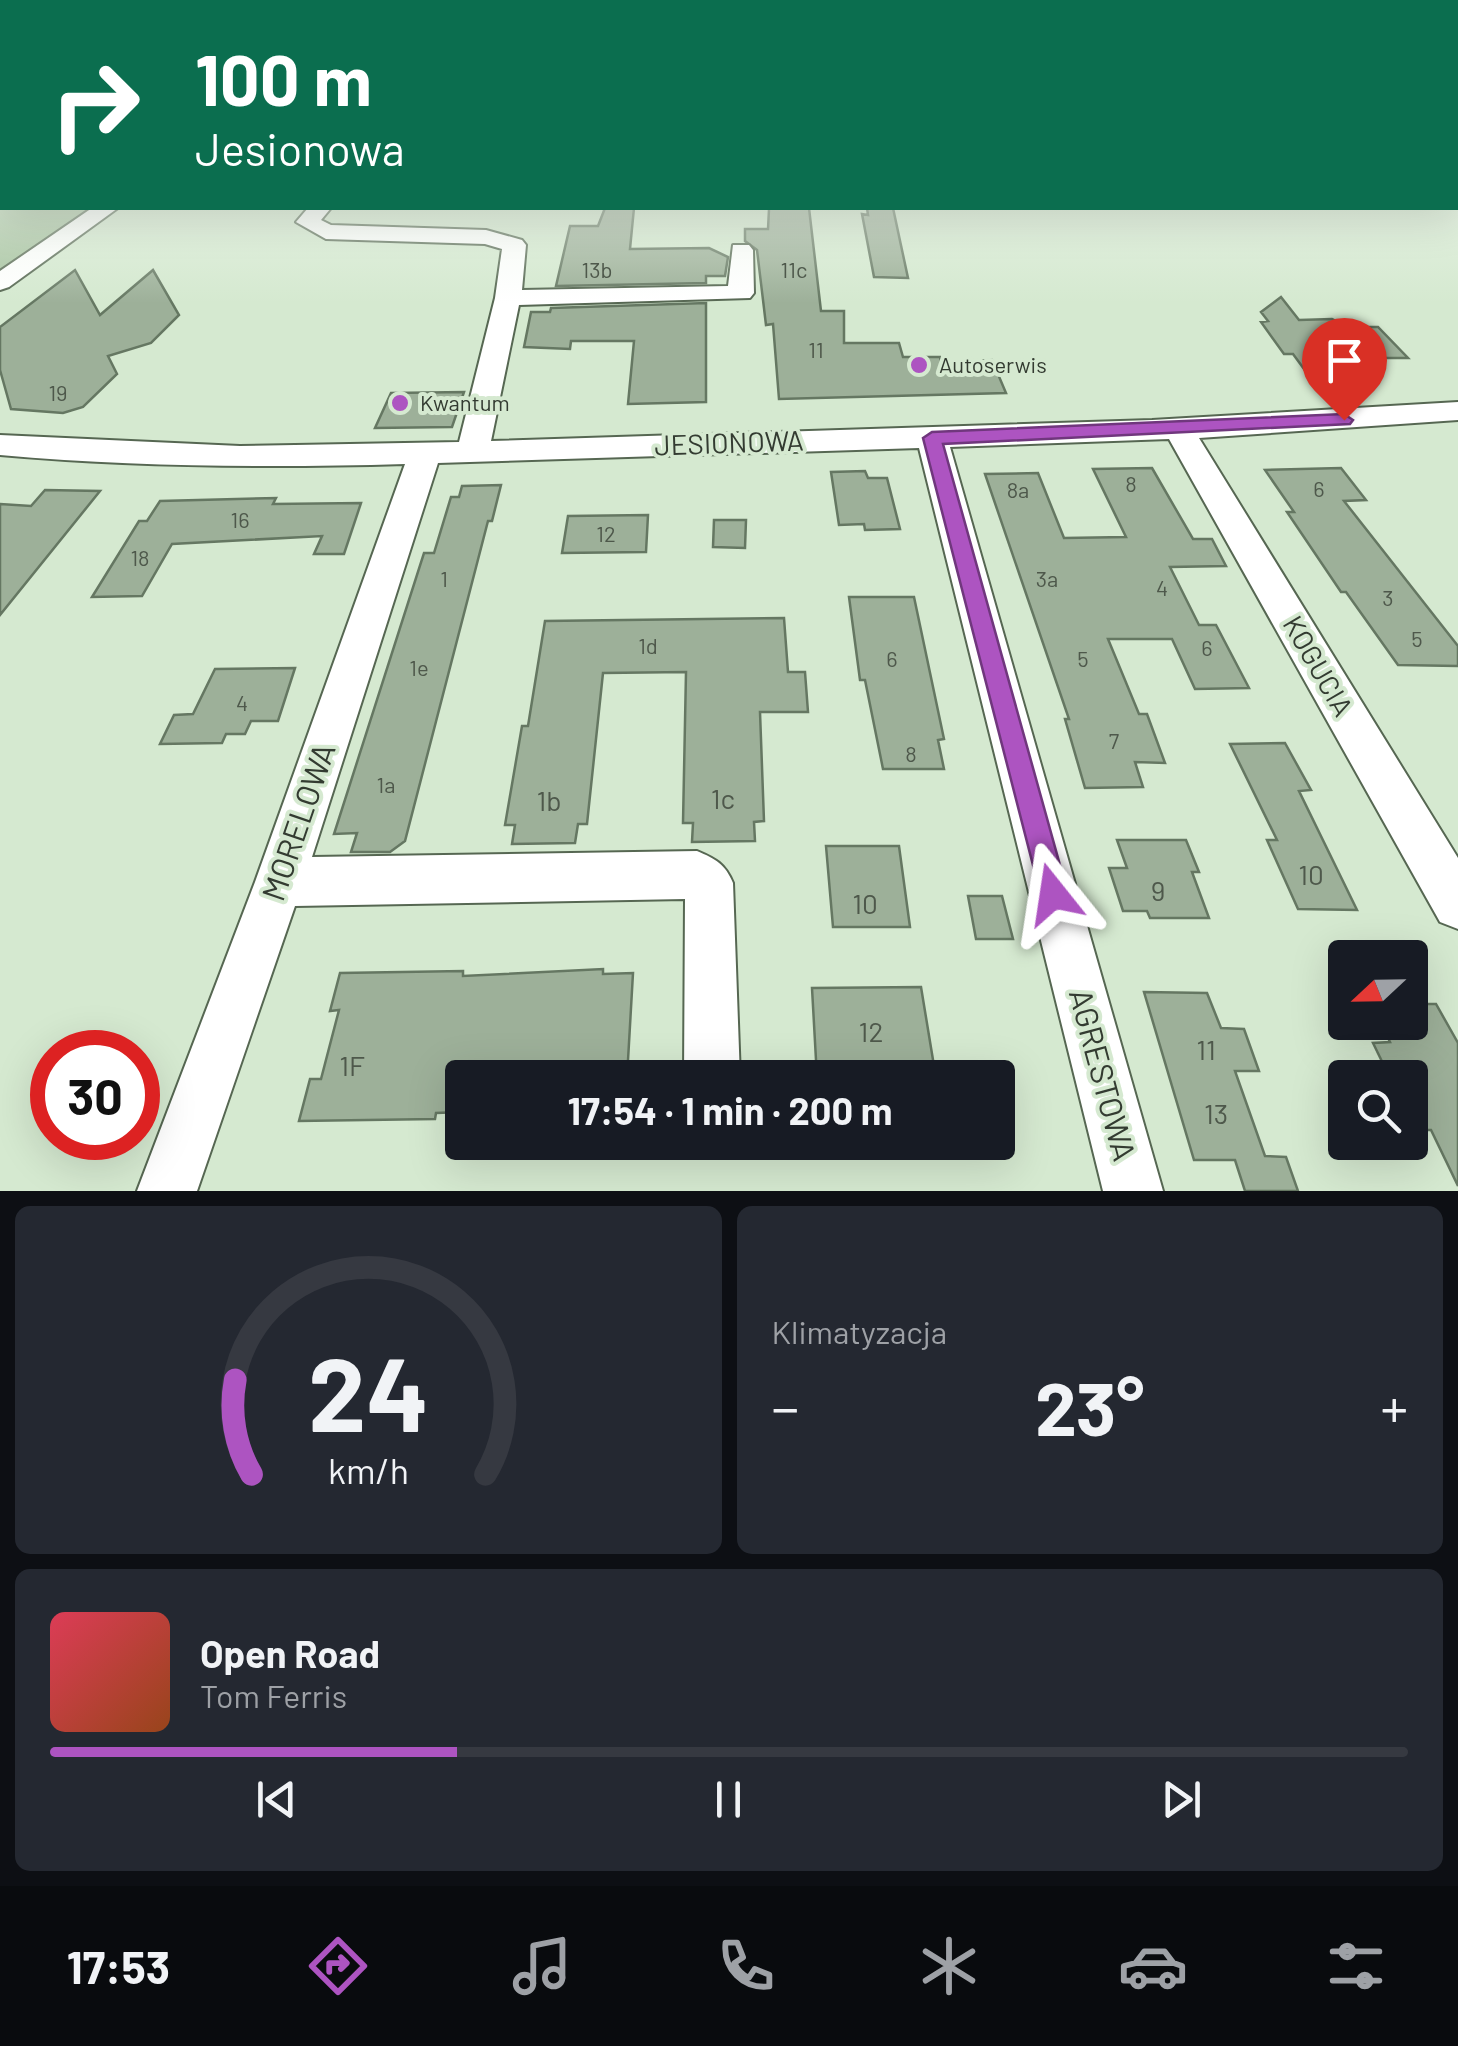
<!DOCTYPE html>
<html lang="pl">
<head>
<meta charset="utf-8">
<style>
  :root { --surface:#171b24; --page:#242831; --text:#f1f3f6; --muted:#9ea1a6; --line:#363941; --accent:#ad54c1 }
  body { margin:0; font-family:Barlow,sans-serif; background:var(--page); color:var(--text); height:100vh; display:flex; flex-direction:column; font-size:38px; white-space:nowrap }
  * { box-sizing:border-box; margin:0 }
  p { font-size:32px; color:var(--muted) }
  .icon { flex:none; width:55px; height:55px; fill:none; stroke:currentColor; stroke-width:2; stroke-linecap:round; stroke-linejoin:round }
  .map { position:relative; height:1191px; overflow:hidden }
  .sheet { display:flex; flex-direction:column; gap:15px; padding:15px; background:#0d0f14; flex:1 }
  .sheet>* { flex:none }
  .top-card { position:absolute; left:0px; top:0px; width:1460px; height:210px; box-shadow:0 10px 40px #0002; background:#0b6e4f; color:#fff; overflow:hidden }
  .needle { width:65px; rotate:248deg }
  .fabs { position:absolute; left:1328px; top:940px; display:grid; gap:20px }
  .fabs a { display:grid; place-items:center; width:100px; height:100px; border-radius:10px; background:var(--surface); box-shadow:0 10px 40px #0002; font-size:50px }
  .speed { position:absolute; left:30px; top:1030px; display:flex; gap:20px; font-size:50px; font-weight:700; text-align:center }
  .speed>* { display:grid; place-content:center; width:130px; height:130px; border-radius:50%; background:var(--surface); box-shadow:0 10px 40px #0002; line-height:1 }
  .speed .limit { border:15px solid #d22; background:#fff; color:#111 }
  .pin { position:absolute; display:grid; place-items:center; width:85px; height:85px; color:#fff; margin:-102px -42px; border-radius:50% 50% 50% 0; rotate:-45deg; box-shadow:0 0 10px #0007 }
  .pin .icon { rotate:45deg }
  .me { position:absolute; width:110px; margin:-55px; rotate:345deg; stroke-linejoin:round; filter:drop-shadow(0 0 8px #0008) }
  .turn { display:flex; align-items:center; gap:35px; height:210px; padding:0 30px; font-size:45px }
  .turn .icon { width:130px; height:130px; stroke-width:2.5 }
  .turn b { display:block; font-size:70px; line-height:85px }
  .big { font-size:75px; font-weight:700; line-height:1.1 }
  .sheet .tile { flex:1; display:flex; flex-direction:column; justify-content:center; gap:15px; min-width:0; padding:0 35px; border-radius:15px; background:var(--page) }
  .sheet .dial { align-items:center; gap:0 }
  .dial svg { height:260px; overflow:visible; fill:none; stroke:var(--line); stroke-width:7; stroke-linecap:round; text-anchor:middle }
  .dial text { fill:var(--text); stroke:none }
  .song { display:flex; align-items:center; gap:30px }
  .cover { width:120px; height:120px; border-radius:15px; background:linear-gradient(135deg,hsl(350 70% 55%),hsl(20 70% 35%)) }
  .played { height:10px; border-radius:5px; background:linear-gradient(90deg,var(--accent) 30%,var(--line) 30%) }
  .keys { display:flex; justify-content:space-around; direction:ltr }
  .heat { display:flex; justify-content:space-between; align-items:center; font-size:55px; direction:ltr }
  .sheet .tiles { flex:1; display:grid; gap:15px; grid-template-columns:1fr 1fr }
  .tile:last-child { grid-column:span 2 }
  .trip { position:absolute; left:445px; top:1060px; width:570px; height:100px; border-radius:10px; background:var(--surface); box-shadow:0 10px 40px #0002; font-weight:700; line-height:100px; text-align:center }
  .tab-bar { display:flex; height:160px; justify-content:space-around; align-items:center; background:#090b0e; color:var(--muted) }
  .tab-bar .icon { width:70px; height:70px }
  .tab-bar .selected { color:var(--accent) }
  .tab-bar b { font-size:45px; color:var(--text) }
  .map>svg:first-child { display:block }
  .green { fill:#a6c29f }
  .building { fill:#9db099; stroke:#657762; stroke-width:2.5 }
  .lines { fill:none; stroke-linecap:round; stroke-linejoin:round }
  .minor-casing { stroke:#566752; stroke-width:4 }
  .minor { fill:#fff; fill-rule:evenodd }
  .route { fill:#ad54c1; stroke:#70377d; stroke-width:2.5 }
  .poi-dot { fill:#ad54c1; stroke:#d5e9d0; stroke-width:4 }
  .labels { text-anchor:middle; stroke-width:8; stroke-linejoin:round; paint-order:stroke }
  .number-label { font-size:22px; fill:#4e584b }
  .far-poi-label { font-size:22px; fill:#333b31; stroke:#d5e9d0; text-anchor:start }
  .street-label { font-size:28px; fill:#333b31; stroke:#d5e9d0 }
  .near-number-label { font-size:28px; fill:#4e584b }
  .near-street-label { font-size:32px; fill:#333b31; stroke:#d5e9d0 }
</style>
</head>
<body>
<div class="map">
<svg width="1458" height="1191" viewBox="0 0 1458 1191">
  <rect width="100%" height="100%" fill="#d5e9d0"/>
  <path class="green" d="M0 136 2 208H103L0 279Z"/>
  <path class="building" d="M605 208H634L630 249 709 248 728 257 725 276H706V283L556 286 570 226H598Z
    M773 208H809L821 311H844V343H899L903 357H940L941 362 992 360 1006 393 779 399 773 324 766 325 757 250 745 241V229H768L769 209Z
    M867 208H893L908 278 874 277 862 214 868 215Z
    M75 270 100 315 153 270 179 315 151 343 108 356 117 374 83 407 63 413 11 409 0 370V327Z
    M1281 297 1299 320 1332 319 1348 327H1378L1408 358H1329L1351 385 1315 384 1293 354H1284L1261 322 1268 321 1261 312Z
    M706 303V402L628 404 634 341H571L570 349 524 347 531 312H550L551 308Z
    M464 392 452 427 375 428 391 393Z
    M1152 468 1193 539H1212L1226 566 1170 567 1199 625H1216L1249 688 1195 689 1172 639H1108L1139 714H1147L1165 763 1135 762 1143 787 1085 788 1065 719H1069L985 474 1038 473 1064 538 1126 537 1093 469Z
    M1341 468 1366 500 1344 501 1458 646V666L1398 665 1346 592H1341L1287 512H1294L1265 470Z
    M865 471 868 478H887L900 529 865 530 864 524 839 525 831 472Z
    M501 485 492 521H488L405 841 390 852H351L357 833 334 834 424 553H434L451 497H459L462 486Z
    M45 490 100 491 0 615V504L31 506Z
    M276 498 273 504 361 503 344 554H314L322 536 172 544 142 596 92 597 139 521H147L160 501Z
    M648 515 646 552 562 553 568 516Z
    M714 520H746L745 548 713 547Z
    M849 597H914L944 739 938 740 944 769H883L865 680H860Z
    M784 618 788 672H805L808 712H760L764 821 754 822 755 841 692 842 693 823H683L686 672 603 673 587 824H578L575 843 512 844 515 825H505L522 726H528L545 621Z
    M295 668 278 721H251L245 734H226L222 743 160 744 174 715 193 714 215 669Z
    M1285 743 1311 790 1299 791 1357 910 1298 909 1267 840H1277L1230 744Z
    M1117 840H1186L1199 872H1192L1209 918H1150L1147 911H1123L1109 868H1127Z
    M826 846H899L910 927H833Z
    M968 896H1002L1013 939H976Z
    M603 969V974L633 973 627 1078H462V1112L436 1113 435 1119 299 1121 310 1079H321L339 1010 330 1011 340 973 463 971V976Z
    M921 987 936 1078H817L812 988Z
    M1144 992 1207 993 1221 1028 1244 1029 1259 1071H1235L1265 1156 1286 1157 1298 1191H1245L1235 1160H1194Z
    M1410 1004H1436L1458 1043V1186L1431 1130H1410V1078H1390L1373 1043 1390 1042 1380 1022H1410Z"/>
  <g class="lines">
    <defs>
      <path id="minor" d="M92 208H118L9 287 0 290V271Z
        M308 208H331L321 220 331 225 486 230 522 240 526 245 522 290 728 286 733 245H749L753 250 754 293 750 298 519 305 491 441 1152 420 1458 402V420L1199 438 1458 858V929L1440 922 1169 439 950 447 1163 1191H1103L919 448 438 463 312 857 697 851C716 859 725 864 733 883L740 1078H684L685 899 295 906 197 1191H137L255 882 405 464C270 468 135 467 0 455V435L240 446 459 442 495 298 502 249 485 244 326 239 296 222Z"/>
    </defs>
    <use href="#minor" class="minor-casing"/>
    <use href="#minor" class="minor"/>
  </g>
  <linearGradient id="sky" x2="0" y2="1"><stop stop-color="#8dc1c9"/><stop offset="0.45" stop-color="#ecf5ea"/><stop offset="1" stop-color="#ecf5ea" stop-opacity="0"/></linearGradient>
  <rect width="1458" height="303" fill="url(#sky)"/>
  <path class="route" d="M1344 414 1353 420 1350 424 943 444 1068 894 1064 904 1053 908 1043 904 923 438 932 432Z"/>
  <g class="poi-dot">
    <circle cx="919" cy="365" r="10"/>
    <circle cx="400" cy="403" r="10"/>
  </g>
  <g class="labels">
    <g class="number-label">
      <text x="597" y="278">13b</text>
      <text x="794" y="278">11c</text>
      <text x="816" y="358">11</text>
      <text x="58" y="401">19</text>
      <text x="1131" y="492">8</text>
      <text x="1319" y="497">6</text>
      <text x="1018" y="498">8a</text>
      <text x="240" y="528">16</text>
      <text x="606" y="542">12</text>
      <text x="140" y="566">18</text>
      <text x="444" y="587">1</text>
      <text x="1047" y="587">3a</text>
      <text x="1162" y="596">4</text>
      <text x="1388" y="606">3</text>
      <text x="1417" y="647">5</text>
      <text x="648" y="654">1d</text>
      <text x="1207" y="656">6</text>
      <text x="892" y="667">6</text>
      <text x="1083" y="667">5</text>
      <text x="419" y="676">1e</text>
      <text x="242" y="711">4</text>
      <text x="1114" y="749">7</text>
      <text x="911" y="762">8</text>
      <text x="386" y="793">1a</text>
    </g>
    <g class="far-poi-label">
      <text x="939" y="373">Autoserwis</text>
      <text x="420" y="411">Kwantum</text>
    </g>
    <g class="street-label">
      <text transform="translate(729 443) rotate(-2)" y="10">JESIONOWA</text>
      <text transform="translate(1318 666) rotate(60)" y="10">KOGUCIA</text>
    </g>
    <g class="near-number-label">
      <text x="723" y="809">1c</text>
      <text x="549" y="811">1b</text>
      <text x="1311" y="885">10</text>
      <text x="1158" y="901">9</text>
      <text x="865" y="914">10</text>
      <text x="871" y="1042">12</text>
      <text x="1206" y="1060">11</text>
      <text x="352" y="1076">1F</text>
      <text x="1216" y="1124">13</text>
    </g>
    <g class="near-street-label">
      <text transform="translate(299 822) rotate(-71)" y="11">MORELOWA</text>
      <text transform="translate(1102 1075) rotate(75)" y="11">AGRESTOWA</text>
    </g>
  </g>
</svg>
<div class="fabs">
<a><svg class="needle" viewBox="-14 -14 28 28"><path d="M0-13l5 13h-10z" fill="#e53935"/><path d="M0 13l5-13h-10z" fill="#9ea1a6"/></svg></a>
<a><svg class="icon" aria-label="search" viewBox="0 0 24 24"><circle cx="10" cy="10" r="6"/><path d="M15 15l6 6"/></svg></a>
</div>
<div class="speed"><div class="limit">30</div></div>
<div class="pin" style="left:1344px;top:420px;background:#d93025"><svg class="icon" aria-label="arrive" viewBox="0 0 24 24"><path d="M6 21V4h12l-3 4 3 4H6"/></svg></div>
<svg class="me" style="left:1053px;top:894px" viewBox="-20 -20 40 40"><path d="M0-17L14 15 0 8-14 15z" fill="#ad54c1" stroke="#fff" stroke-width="4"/></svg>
<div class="trip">17:54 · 1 min · 200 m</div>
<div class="top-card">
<div class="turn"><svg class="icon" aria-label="right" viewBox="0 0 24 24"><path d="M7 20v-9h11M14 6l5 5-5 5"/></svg><div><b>100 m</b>Jesionowa</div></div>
</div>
</div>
<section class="sheet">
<div class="tiles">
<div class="tile dial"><svg viewBox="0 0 100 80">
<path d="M14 69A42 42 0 1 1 86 69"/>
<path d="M14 69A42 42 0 0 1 9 40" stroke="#ad54c1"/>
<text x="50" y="56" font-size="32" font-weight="700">24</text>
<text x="50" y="72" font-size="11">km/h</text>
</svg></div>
<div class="tile"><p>Klimatyzacja</p>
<div class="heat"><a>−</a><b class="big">23°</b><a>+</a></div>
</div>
<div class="tile">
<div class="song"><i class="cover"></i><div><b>Open Road</b><p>Tom Ferris</p></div></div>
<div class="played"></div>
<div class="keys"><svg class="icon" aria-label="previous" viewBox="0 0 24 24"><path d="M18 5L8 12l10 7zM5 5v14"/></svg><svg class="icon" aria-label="pause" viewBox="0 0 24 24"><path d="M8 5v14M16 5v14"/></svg><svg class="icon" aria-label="next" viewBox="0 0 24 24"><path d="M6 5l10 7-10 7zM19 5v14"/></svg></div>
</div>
</div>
</section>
<nav class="tab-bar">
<b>17:53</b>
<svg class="icon selected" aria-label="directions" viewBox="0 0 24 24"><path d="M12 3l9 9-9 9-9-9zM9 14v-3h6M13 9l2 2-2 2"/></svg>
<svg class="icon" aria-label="music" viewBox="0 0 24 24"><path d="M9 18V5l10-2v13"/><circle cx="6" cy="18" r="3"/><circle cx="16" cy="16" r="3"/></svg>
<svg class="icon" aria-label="phone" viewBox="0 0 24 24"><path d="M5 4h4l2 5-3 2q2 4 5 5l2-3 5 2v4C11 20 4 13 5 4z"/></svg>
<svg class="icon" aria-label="climate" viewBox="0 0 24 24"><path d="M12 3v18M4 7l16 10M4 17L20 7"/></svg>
<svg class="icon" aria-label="car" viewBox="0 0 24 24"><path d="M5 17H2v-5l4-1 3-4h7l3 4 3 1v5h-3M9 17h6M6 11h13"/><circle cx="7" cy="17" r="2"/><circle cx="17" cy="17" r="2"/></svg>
<svg class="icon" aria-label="filters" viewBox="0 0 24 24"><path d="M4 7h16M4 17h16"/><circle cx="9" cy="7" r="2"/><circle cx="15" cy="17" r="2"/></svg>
</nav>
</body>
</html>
